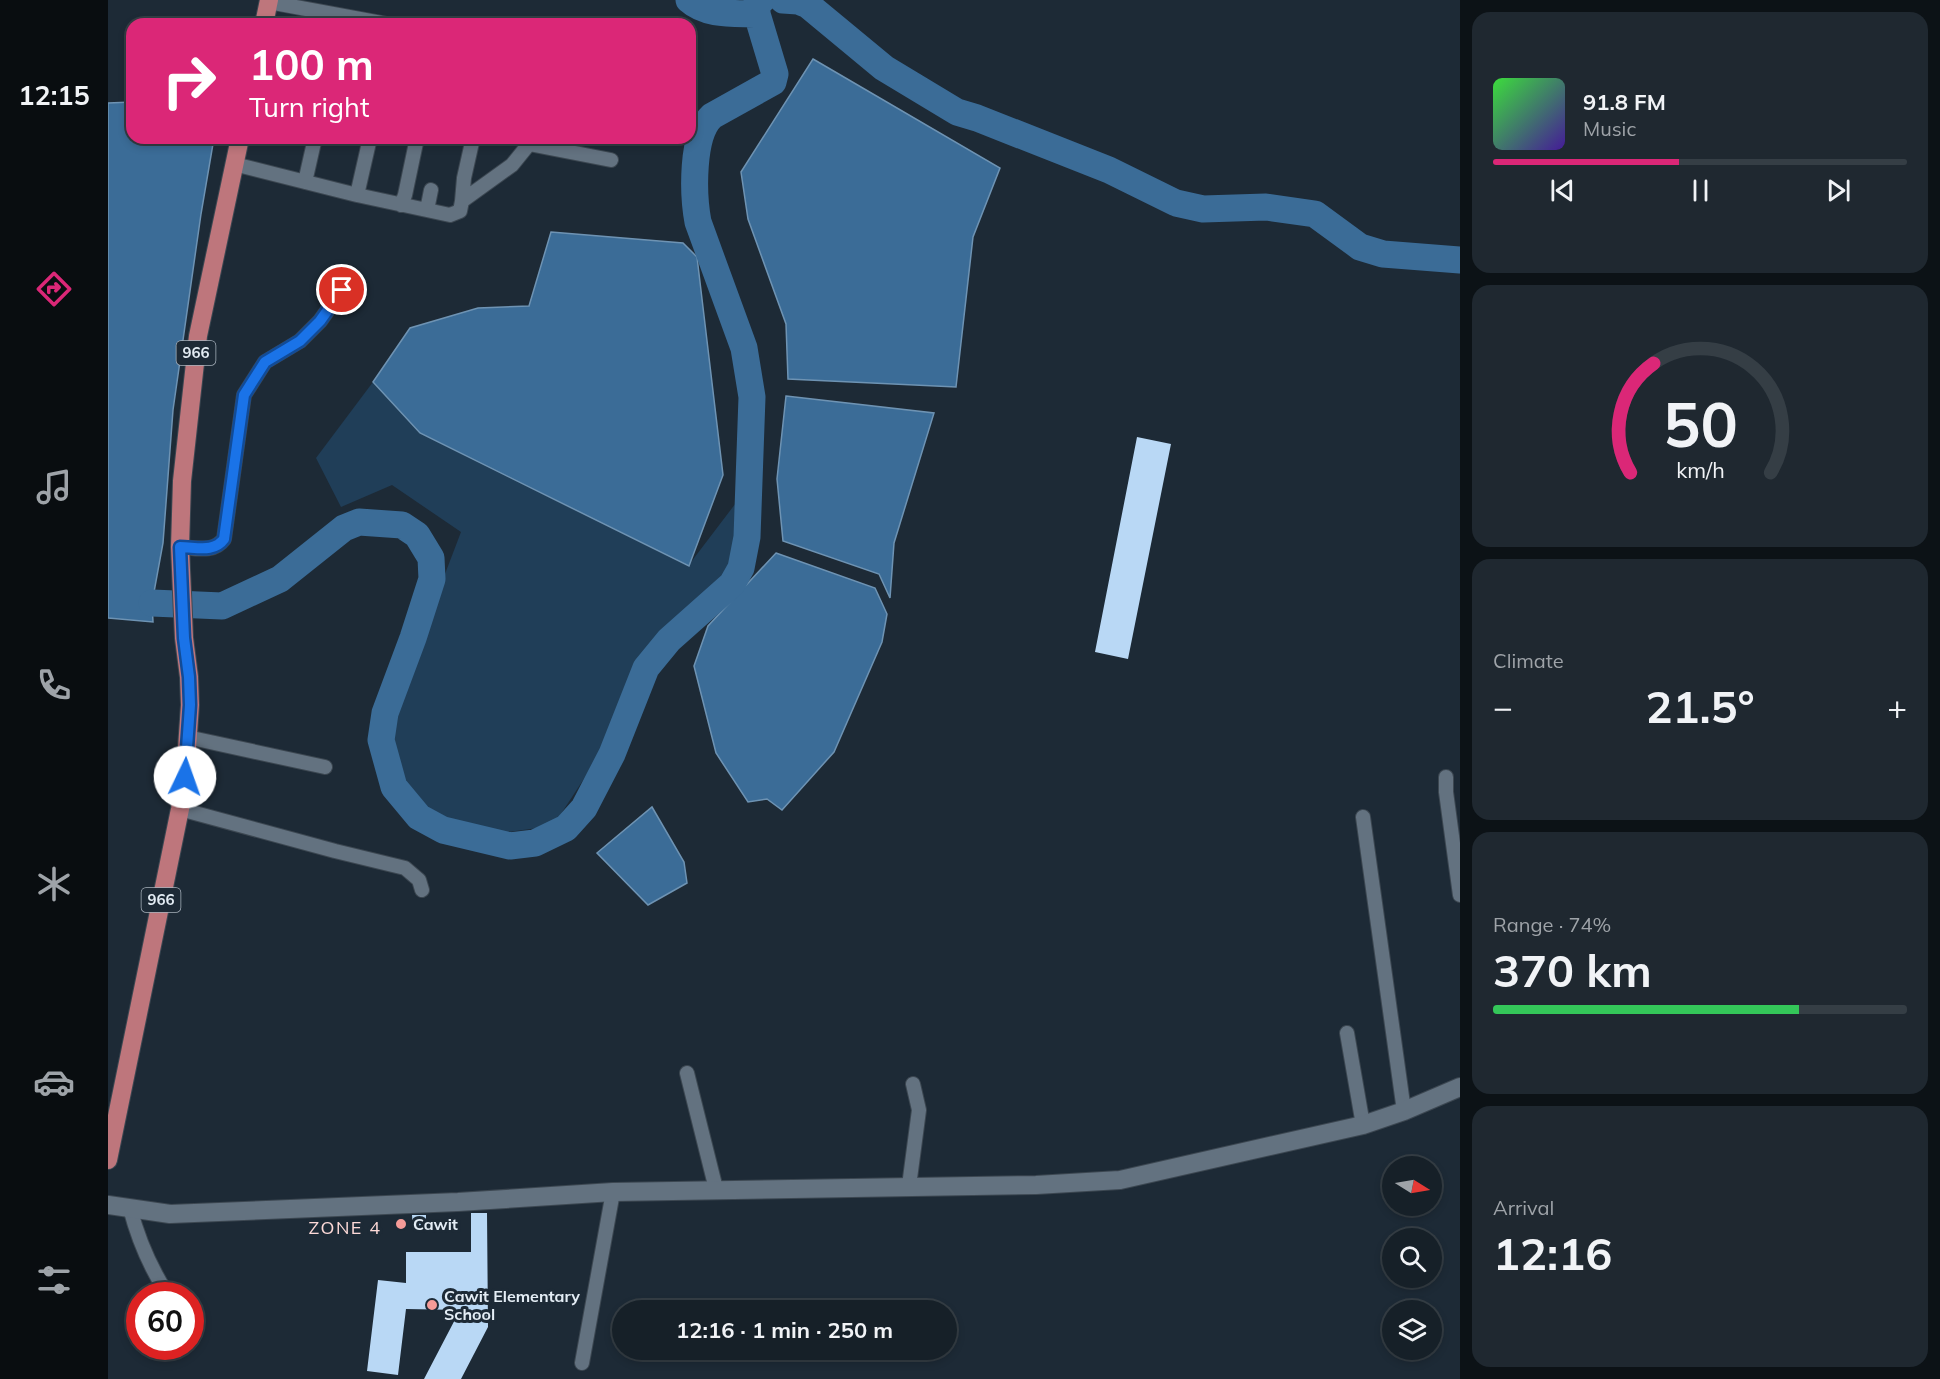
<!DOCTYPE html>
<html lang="en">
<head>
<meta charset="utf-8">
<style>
  :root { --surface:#162028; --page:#1f2830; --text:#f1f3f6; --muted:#9ea3a8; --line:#353e45; --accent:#db2777 }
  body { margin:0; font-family:Mulish,sans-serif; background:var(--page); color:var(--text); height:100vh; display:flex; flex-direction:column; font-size:22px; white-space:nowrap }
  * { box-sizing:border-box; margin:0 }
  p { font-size:20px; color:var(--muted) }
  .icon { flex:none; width:33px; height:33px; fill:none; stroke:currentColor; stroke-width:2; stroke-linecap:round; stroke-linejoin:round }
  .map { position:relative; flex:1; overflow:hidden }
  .panel { display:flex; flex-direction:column; gap:12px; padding:12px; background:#0c1216; width:480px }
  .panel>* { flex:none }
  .top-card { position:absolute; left:18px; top:18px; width:570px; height:126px; border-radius:18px; box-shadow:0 3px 9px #0003,0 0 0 2px var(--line); background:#db2777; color:#fff; overflow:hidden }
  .needle { width:39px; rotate:101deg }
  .controls { position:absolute; left:1274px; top:1156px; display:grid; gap:12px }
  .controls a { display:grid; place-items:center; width:60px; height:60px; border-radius:50%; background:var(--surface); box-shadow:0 3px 9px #0003,0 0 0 2px var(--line); font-size:30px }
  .speed { position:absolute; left:18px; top:1282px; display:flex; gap:12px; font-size:30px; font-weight:700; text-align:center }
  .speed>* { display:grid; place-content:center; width:78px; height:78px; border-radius:50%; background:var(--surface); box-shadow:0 3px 9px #0003,0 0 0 2px var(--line); line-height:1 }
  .speed .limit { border:9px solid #d22; background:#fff; color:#111 }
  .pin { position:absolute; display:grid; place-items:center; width:51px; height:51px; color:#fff; margin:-26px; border:3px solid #fff; border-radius:50%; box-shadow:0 2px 6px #0007 }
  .me { position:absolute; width:66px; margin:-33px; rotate:3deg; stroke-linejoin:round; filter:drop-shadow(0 0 4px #0008) }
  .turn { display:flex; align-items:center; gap:21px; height:126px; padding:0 24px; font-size:27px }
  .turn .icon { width:78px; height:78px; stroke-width:2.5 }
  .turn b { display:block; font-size:42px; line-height:51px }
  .big { font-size:45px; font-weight:700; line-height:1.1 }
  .panel .card { flex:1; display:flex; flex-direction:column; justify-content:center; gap:9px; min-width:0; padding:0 21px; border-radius:18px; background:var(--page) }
  .panel .dial { align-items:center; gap:0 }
  .dial svg { height:156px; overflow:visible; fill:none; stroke:var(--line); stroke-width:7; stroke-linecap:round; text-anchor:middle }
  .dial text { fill:var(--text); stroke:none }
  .song { display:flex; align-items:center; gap:18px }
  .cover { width:72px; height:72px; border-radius:9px; background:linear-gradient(135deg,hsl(120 70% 55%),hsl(260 70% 35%)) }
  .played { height:6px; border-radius:3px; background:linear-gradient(90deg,var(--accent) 45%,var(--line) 45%) }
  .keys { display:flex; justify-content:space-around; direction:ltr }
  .heat { display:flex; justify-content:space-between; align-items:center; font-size:33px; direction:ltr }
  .charge { height:9px; border-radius:4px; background:linear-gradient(90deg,#34c759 74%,var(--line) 0) }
  .trip { position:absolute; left:504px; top:1300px; width:345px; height:60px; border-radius:30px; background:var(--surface); box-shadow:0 3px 9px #0003,0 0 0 2px var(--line); font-weight:700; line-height:60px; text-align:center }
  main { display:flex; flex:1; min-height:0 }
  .tabs { display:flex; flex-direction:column; width:108px; justify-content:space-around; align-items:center; background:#090d10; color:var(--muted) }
  .tabs .icon { width:42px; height:42px }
  .tabs .active { color:var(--accent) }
  .tabs b { font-size:27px; color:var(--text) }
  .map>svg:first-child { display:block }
  .green { fill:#203e58 }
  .water { fill:#3b6c97; stroke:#6e93b3; stroke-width:1.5 }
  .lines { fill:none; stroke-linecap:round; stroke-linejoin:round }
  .river { stroke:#3b6c97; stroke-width:27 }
  .building { fill:#b9d8f5 }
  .street-casing { stroke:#3c4751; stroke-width:16 }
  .secondary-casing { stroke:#3c4751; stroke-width:20 }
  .primary-casing { stroke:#3c4751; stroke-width:20 }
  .street { stroke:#637280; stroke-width:14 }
  .secondary { stroke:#637280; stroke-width:18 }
  .primary { stroke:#be767c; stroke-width:18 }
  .route-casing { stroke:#114b97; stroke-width:15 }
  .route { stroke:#1a73e8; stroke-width:10 }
  .poi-dot { fill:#f59b98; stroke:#1d2a36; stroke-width:2 }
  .labels { text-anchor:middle; stroke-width:6; stroke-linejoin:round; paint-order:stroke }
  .shield { fill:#1d2a36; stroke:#a8b2bc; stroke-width:1.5 }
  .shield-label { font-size:15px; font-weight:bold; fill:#e4edf5 }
  .poi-label { font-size:16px; font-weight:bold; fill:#e4edf5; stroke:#1d2a36; text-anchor:start }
  .neighbourhood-label { font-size:18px; letter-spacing:1.5px; fill:#fedad8; stroke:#1d2a36 }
</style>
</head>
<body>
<main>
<nav class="tabs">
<b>12:15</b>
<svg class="icon active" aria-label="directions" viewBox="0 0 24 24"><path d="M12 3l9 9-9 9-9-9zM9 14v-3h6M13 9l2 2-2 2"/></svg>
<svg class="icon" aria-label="music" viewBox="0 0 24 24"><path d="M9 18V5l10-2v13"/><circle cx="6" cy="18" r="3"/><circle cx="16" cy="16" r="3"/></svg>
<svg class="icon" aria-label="phone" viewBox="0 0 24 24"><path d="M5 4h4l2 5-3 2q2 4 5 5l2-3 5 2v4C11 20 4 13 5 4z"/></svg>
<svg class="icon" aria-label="climate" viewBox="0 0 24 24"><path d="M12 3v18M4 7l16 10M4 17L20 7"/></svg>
<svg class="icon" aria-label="car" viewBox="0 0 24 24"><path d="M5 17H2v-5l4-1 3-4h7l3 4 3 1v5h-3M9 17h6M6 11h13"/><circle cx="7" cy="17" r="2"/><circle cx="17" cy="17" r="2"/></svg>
<svg class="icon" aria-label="filters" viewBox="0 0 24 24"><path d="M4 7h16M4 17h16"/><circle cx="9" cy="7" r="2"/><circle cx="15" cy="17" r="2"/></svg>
</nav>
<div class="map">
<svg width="1352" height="1379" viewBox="0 0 1352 1379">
  <rect width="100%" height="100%" fill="#1d2a36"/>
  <path class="green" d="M265 382 312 433 580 566 634 495 633 544 616 575 534 659 483 768 445 826 384 834 311 808 283 753 292 692 353 532 284 485 233 507 208 458Z"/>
  <path class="water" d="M705 59 892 168 865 237 848 387 680 379 678 324 640 219 633 172Z
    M24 102V138H106L93 214 65 410 55 543 44 603 45 622 0 618V103Z
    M443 232 575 243 589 257 615 475 581 566 312 433 265 382 302 328 370 308 421 306Z
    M678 396 826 413 786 543 782 598 771 574 675 541 669 479Z
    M668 553 767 588 779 614 774 642 726 752 674 810 659 799 640 802 608 753 586 666 600 626Z
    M544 807 576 862 579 883 540 905 489 853Z"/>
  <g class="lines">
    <path class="river" d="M581 0C599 16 626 13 649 14
      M675 0 690 1 700 5 776 68 849 112 869 118 1001 170 1068 203 1095 209 1158 207 1207 214 1252 247 1275 254 1352 260
      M44 603 114 606 172 579 236 528 251 522 294 525 309 535 323 558 324 579 305 638 277 713 273 740 286 787 311 817 335 830 402 846 427 843 458 828 476 808 504 754 538 668 561 640 624 584 633 568 639 537 644 397 636 348 590 222C585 195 583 135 604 116L665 82 667 74 649 14V2L654 0"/>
  </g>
  <path class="building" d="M1029 437 1063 444 1020 659 987 652Z
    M363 1213H379L380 1327 353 1379H316L352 1310 298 1309 290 1375 259 1371 270 1280 298 1283V1252H363Z
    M304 1215H318V1230H305Z"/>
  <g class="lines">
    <defs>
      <path id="street" d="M161 2 279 24
        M126 164 249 195 342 215 352 211 354 201 404 165 421 144 503 160
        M197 182 207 138
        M249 195 262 138
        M354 201 356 178 365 138
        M293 205 297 195 309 138
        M319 210 323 190
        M72 547C88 548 106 553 116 539L136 395 157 362 192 341 212 321 234 290
        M79 737 217 767
        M1338 777V792L1352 895
        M72 809 227 851 297 868 311 880 314 890
        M1255 817 1296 1111
        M1239 1033 1255 1125
        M579 1073 608 1189
        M801 1186 811 1110 805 1084
        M22 1208C30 1239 41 1265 58 1292L62 1296
        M474 1363 505 1192"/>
      <path id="secondary" d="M0 1205 62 1214 350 1202 505 1192 928 1185 1012 1180 1255 1125 1296 1111 1352 1087"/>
      <path id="primary" d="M156 24 161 0
        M0 1160 72 809 77 777 82 705 81 677 76 638 72 547 74 481 90 336 132 138"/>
    </defs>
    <use href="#street" class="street-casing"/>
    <use href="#secondary" class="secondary-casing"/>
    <use href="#primary" class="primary-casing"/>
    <use href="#street" class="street"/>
    <use href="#secondary" class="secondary"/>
    <use href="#primary" class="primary"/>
  </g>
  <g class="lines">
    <defs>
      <path id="route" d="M77 777 82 705 81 677 76 638 72 547C88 547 106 553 116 539L136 395 157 362 192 341 212 321 234 290"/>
    </defs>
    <use href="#route" class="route-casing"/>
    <use href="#route" class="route"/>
  </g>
  <g class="poi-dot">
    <circle cx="293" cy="1224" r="6"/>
    <circle cx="324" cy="1305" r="6"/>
  </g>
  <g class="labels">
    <g class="shield">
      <rect x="68.5" y="341" width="39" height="24" rx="4.5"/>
      <rect x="33.5" y="888" width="39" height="24" rx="4.5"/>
    </g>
    <g class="shield-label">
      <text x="88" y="358">966</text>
      <text x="53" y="905">966</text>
    </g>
    <g class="poi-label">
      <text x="305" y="1230">Cawit</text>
      <text x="336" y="1302">Cawit Elementary<tspan x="336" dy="18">School</tspan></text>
    </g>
    <g class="neighbourhood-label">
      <text x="237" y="1234">ZONE 4</text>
    </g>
  </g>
</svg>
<div class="controls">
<a><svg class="needle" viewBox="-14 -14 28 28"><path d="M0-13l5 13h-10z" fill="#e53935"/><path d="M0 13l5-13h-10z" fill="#9ea3a8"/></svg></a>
<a><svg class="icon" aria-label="search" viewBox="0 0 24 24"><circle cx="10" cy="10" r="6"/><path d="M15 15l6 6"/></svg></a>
<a><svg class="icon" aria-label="layers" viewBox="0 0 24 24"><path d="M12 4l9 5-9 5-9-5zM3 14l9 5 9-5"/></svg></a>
</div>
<div class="speed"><div class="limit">60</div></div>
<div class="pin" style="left:234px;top:290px;background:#d93025"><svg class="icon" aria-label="arrive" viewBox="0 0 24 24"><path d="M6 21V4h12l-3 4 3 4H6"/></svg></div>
<svg class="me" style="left:77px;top:777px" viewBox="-20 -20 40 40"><circle r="19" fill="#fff"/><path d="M0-13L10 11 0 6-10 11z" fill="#1a73e8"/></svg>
<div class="trip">12:16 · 1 min · 250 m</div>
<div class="top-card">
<div class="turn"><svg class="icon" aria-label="right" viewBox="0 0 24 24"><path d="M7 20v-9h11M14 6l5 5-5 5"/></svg><div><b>100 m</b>Turn right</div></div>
</div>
</div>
<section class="panel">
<div class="card">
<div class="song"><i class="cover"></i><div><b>91.8 FM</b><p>Music</p></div></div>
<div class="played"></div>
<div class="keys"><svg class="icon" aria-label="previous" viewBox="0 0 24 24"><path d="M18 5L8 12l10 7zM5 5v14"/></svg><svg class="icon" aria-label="pause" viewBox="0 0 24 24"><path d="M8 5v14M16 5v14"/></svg><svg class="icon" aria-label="next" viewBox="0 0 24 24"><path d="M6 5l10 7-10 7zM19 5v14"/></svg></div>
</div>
<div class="card dial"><svg viewBox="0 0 100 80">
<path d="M14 69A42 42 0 1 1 86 69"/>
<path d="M14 69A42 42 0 0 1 26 13" stroke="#db2777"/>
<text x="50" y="56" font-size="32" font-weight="700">50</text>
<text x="50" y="72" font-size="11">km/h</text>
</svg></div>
<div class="card"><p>Climate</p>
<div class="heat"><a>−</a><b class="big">21.5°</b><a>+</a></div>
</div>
<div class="card"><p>Range · 74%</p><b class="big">370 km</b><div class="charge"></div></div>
<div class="card"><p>Arrival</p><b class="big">12:16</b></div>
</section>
</main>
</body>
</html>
